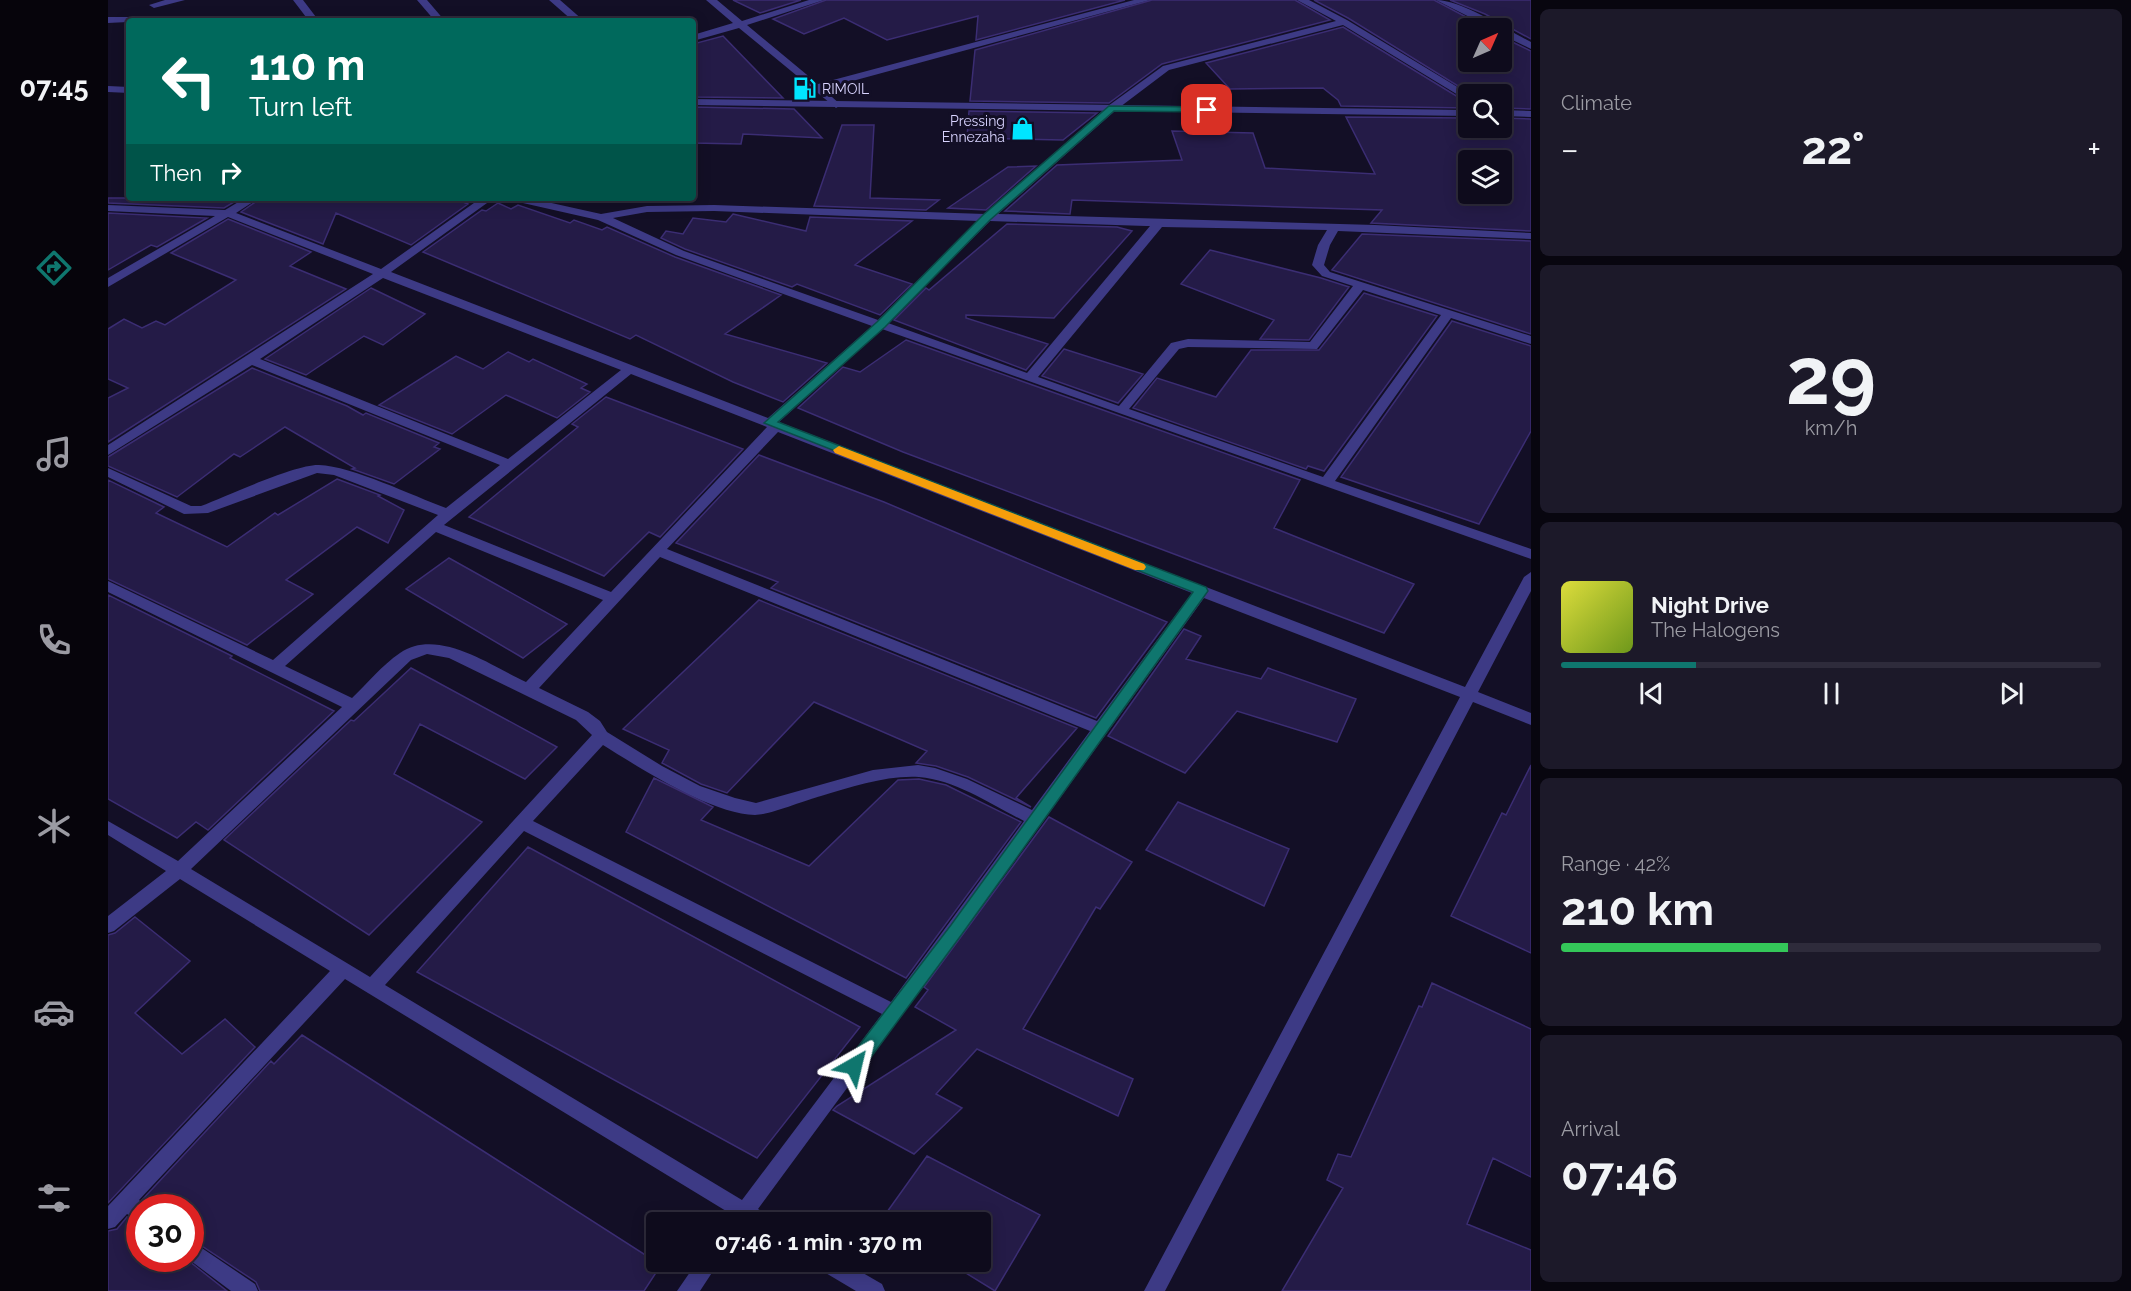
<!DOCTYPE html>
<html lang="en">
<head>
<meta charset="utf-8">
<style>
  :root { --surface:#0e0b1c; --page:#1c1929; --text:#f1f3f6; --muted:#9b9ba3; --line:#2e2b3b; --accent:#0f766e }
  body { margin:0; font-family:Raleway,sans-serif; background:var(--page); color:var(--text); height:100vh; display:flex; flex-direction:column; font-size:22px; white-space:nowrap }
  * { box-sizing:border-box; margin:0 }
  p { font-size:20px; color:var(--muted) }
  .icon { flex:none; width:33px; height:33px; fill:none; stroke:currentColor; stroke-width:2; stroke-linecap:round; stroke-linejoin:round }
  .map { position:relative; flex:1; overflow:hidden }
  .drawer { display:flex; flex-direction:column; gap:9px; padding:9px; background:#08060f; width:600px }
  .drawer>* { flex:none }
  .banner { position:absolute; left:18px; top:18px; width:570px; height:183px; border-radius:6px; box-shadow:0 3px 15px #0003,0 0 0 2px var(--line); background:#00695c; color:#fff; overflow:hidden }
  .needle { width:39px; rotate:45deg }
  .fabs { position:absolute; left:1350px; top:18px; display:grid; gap:12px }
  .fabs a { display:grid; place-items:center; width:54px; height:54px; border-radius:6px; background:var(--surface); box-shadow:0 3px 15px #0003,0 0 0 2px var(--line); font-size:30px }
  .speed { position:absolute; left:18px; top:1194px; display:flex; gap:12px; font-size:30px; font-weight:700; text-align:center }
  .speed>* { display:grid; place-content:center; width:78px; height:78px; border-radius:50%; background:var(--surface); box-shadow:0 3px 15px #0003,0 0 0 2px var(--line); line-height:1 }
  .speed .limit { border:9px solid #d22; background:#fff; color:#111 }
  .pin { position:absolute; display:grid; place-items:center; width:51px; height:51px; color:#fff; margin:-26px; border-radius:12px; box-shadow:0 3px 9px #0006 }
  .me { position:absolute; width:66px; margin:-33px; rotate:37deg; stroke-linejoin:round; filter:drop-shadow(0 0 4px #0008) }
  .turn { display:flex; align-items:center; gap:21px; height:126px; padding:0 24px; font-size:27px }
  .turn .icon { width:78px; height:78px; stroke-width:2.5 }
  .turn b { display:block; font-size:42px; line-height:51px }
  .then { display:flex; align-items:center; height:57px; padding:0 24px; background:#0003; gap:12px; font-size:22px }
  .big { font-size:45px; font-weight:700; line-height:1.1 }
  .drawer .card { flex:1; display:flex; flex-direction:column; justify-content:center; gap:9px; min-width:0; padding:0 21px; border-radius:9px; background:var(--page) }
  .drawer .dial { align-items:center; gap:0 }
  .dial b { font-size:78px; line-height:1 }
  .song { display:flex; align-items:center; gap:18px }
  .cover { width:72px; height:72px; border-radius:9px; background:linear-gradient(135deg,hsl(60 70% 55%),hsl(80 70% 35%)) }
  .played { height:6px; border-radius:3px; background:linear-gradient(90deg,var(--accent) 25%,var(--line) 25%) }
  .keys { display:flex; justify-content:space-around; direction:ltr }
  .heat { display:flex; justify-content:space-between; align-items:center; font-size:33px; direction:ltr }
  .charge { height:9px; border-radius:4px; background:linear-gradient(90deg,#34c759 42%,var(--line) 0) }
  .trip { position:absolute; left:538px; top:1212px; width:345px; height:60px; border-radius:6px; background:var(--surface); box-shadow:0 3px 15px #0003,0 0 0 2px var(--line); font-weight:700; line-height:60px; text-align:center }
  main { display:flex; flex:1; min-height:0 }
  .tabs { display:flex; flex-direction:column; width:108px; justify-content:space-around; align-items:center; background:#06040b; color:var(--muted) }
  .tabs .icon { width:42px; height:42px }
  .tabs .on { color:var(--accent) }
  .tabs b { font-size:27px; color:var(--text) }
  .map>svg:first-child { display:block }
  .building { fill:#241b47; stroke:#3b2d73; stroke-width:1.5; fill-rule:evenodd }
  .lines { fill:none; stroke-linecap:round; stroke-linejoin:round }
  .minor { fill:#3d3a85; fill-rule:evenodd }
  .tertiary { fill:#3d3a85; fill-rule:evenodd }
  .route { fill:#0f766e; stroke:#0a4d48; stroke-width:1.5 }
  .slow { fill:#f59e0b }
  .labels { text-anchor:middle; stroke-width:6; stroke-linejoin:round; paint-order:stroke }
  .far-poi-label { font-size:14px; fill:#d9d4ff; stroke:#130f26; text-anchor:start }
</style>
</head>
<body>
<main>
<nav class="tabs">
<b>07:45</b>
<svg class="icon on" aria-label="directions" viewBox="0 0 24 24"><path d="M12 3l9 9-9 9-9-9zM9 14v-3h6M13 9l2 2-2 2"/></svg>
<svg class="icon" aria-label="music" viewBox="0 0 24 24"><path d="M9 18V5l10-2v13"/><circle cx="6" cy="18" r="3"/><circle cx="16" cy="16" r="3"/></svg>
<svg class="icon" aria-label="phone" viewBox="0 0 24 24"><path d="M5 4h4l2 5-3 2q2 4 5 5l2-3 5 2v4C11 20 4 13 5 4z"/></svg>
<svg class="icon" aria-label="climate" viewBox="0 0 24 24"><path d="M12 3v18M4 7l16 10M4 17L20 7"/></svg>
<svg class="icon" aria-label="car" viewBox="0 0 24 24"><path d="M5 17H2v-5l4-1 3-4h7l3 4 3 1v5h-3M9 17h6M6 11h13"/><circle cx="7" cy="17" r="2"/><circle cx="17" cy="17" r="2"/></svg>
<svg class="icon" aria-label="filters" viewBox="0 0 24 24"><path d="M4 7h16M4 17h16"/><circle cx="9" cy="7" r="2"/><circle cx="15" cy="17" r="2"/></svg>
</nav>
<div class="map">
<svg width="1423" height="1291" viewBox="0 0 1423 1291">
  <rect width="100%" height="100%" fill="#130f26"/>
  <path class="building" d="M625 0H693L652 13Z
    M718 0H1017L868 40 870 16 779 40 736 18 696 34 665 19Z
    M1044 0H1187L1222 20 1054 64 1001 103 862 101 867 50Z
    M1206 0H1326L1379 28H1360V62H1394V37L1423 51V109L1394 108V94H1363L1240 18Z
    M1342 0H1423V39L1377 14Z
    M1235 27 1360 103V108L1233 106 1230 100 1215 88 1122 89 1098 63Z
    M615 36 675 98 585 97V44Z
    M585 107 686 109 714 138 635 134 633 144 585 143Z
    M861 111 989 113 955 140 859 138Z
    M1238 117 1360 118V128H1394V118L1423 119V231L1263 223 1274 210 964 200 962 214 897 211 949 165 1074 160 1064 131 1145 133 1157 168 1267 174ZM1360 160H1394V194H1360Z
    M734 125H766L762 198 831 200 818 210 706 206Z
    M928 166 878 210 840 208 900 167Z
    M0 198H133L116 208 0 203Z
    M153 198H345L360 204 303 245 228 213 215 244 133 212Z
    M390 203 403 209 410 205 462 223 466 220 494 230 499 227 567 257 673 295 617 334 719 363 675 402 625 382 528 335 522 339 315 252 374 210 378 211Z
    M0 213 99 218 49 247 43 245 0 270Z
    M625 214 698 231 702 217 804 221 747 265 804 284 772 315 689 284 684 287 577 249 553 238 558 231 575 234 585 218 618 222Z
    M120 219 203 252 182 266 238 289 0 442V398L20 388 0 379V329L16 319 34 328 48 321 57 325 128 280 63 253Z
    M899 224 1009 227 1024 231 946 318 858 315V318L940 344 918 370 786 320 818 288 821 290Z
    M1254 234 1423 241V334L1224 270Z
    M1102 250 1213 278 1241 287 1201 340 1152 339 1166 320 1073 284Z
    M263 288 317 314 275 345 256 336 198 375 157 359Z
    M1256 293 1329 316 1216 471 1200 466 1198 469 1025 408 1049 378 1108 397 1143 350H1211Z
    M1344 321 1423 346V431L1371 524 1233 477Z
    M798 340 1192 480 1166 528 1306 584 1276 633 795 452 690 408 735 367 752 372Z
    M956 349 1035 374 1010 403 934 376Z
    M400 352 421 362 425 359 479 384 473 388 482 392 449 418 398 395 344 434 271 405 348 356 375 369Z
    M144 368 239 406 255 415 258 413 331 443 326 447 332 449 286 484 244 469 247 468 177 427 132 457 126 454 69 497 0 466V457Z
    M498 397 635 449 552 537 541 532 496 576 361 517 470 427 464 424Z
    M651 455 776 502 1059 622 988 718 663 588 670 582 568 543Z
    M229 479 272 495 270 496 296 510 280 543 249 527 178 580 205 594 139 645 0 579V480L56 507 48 513 119 547 167 513 170 515Z
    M341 558 459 624 415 658 298 589Z
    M0 595 124 656 122 658 226 711 100 830 88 822 69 838 0 799Z
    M651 600 969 728 908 798 923 807 860 777 828 766 808 763 819 751 706 702 619 793 593 784 554 763 561 750 515 729Z
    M1076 629 1093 636 1078 659 1153 679 1160 668 1248 699 1229 742 1129 711 1077 773 1000 736Z
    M303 668 449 747 417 779 312 724 286 774 374 822 261 935 116 840 243 720 246 721Z
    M1423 765V953L1343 916 1394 813 1398 815Z
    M546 778 605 807 593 820 701 866 790 780 811 779 838 785 913 822 798 978 518 832Z
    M1070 802 1181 849 1156 906 1038 850Z
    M941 817 1024 862 992 909 988 907 915 1029 1025 1079 1010 1116 869 1049 828 1094 854 1108 806 1154 725 1110 729 1106 848 1030 807 1007 820 990 816 987Z
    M420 847 752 1027 649 1158 309 972Z
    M27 917 82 961 27 1013 74 1054 117 1019 147 1047 0 1203V935L7 933Z
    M1324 983 1423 1029V1177L1385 1158 1359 1224 1423 1250V1291H1174L1235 1188 1219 1180 1230 1154 1243 1157 1311 1006 1314 1007Z
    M194 1035 553 1265 536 1291H152L148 1282 82 1238V1208H42L34 1200 163 1061 166 1064Z
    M819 1156 932 1215 887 1291 840 1262H873V1222H780L774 1219Z
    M19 1217 32 1223V1258H77L119 1291H0V1231L9 1229Z"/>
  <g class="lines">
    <path class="minor" d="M57 0H77L46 8 41 5Z
      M185 0H195L211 21H201Z
      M309 0H319L337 21H327Z
      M441 0H452L476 21H465Z
      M598 0H609L634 21 701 0H716L639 25 710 84 1026 0H1042L715 89 733 105 728 108 631 28 585 41V35L625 23Z
      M1189 0H1201L1239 20 1361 94 1360 101 1235 25 1061 70 1008 110 890 214 1267 225 1423 233V239L1230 231 1222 245 1216 265 1222 272 1423 336V344L1343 318 1227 481 1423 549V559L774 329 671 422 1357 687 1416 577 1423 572V591L1370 692 1423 713V725L1365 702 1057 1291H1036L1352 697 1096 598 934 823 650 1209 660 1215 663 1222H619L623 1214 237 979 31 1200 40 1208H32V1221L19 1214 7 1227 0 1229V1206L222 971 72 879 6 931 0 933V916L58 871 0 835V821L70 861 234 707 0 592V581L165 660 330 515 226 475 209 473 100 513 76 514 0 477V468L83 506H93C119 496 188 464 211 465 244 466 305 496 338 508L392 465 144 365 0 455V445L265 274 120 217 0 287V278L107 216 0 211V205L117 210 137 198H151L128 213 273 269 373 198H386L283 272 660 418 764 326 568 255 490 220 406 201 400 198H421L493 214 539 206 606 205 877 214 1000 106 1055 66 1228 21ZM606 211 870 221 770 320 576 251 505 218 539 212ZM882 221 1038 226H1042L919 373 780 323ZM1054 227 1219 230 1210 245 1204 265 1214 276 1245 286 1202 342 1080 339 1063 343 1011 406 930 377ZM275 278 513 370 400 459 152 359ZM1255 290 1333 315 1215 477 1021 409 1071 349 1080 347 1209 349ZM523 374 659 427 503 592 336 525ZM670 432 1084 593 989 721 559 549ZM328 532 495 600 418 682C383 666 330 627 292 653 274 665 259 684 244 698L177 666ZM552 557 982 731 924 810 859 779 827 768 810 765 765 770 648 803 627 798 592 786 554 766 499 732 492 721 480 712 431 688ZM319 654 341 658 468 720 484 735 262 977 83 869 303 660ZM495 745C532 768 603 814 647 815 662 815 697 800 713 796 743 787 779 775 811 777 848 780 884 805 916 821L783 1002 425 821ZM416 831 774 1014 634 1200 277 985Z
      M1328 0C1354 0 1399 30 1423 42V49L1394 35V28H1383Z
      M0 17H54L59 20 0 23Z
      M82 1240 147 1284 150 1291H123L79 1258H82Z
      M589 1262H611L592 1291H569Z
      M708 1262H736L774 1284 777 1291H748L711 1269Z"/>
    <path class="tertiary" d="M0 86 21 87V93L0 92Z
      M585 99 1360 110V116L585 105Z
      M1394 110 1423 111V117L1394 116Z"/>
  </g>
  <path class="route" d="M1001 106 1099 107 1104 110 1099 112 1006 111 882 220 777 327 670 422 1098 587 1100 591 854 934 752 1072 746 1074 739 1072 737 1066 739 1061 843 925 1085 592 656 423 769 322 875 215Z"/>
  <path class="slow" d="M731 446 1036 564 1038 567 1036 570H1027L727 453 725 450Z"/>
  <defs>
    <symbol id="fuel-bare" viewBox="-9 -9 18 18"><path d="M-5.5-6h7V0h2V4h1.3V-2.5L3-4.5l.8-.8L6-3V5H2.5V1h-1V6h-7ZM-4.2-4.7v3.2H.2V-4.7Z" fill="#00e5ff" stroke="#130f26" stroke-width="2.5" paint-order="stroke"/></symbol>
    <symbol id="shop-bare" viewBox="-9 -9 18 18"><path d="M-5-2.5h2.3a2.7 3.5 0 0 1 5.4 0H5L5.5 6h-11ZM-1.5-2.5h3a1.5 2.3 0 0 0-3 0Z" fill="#00e5ff" stroke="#130f26" stroke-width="2.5" paint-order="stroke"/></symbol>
  </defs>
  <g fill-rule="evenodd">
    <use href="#fuel-bare" x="680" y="72" width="33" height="33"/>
    <use href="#shop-bare" x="898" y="112" width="33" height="33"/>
  </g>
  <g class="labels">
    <g class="far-poi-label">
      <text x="714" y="94">RIMOIL</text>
      <text x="897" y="126" text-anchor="end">Pressing<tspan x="897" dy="16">Ennezaha</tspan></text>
    </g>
  </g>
</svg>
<div class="fabs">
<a><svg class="needle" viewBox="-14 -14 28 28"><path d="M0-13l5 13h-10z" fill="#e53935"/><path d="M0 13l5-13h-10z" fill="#9b9ba3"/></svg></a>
<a><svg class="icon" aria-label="search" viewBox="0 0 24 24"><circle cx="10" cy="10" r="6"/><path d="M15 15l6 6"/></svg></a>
<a><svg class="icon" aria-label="layers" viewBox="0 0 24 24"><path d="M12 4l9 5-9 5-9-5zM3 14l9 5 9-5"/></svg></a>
</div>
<div class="speed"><div class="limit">30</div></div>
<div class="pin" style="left:1099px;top:110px;background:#d93025"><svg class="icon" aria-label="arrive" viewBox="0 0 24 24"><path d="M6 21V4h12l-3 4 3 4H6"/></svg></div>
<svg class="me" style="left:746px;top:1066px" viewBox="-20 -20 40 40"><path d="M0-17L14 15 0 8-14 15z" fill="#0f766e" stroke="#fff" stroke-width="4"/></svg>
<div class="trip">07:46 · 1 min · 370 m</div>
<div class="banner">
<div class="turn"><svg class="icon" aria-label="left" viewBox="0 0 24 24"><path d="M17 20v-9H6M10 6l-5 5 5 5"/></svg><div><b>110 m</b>Turn left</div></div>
<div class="then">Then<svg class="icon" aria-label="right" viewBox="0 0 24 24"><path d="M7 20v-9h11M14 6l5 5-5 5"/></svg></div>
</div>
</div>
<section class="drawer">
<div class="card"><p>Climate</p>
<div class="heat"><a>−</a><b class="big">22°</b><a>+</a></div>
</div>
<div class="card dial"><b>29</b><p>km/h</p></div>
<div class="card">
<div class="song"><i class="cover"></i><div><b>Night Drive</b><p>The Halogens</p></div></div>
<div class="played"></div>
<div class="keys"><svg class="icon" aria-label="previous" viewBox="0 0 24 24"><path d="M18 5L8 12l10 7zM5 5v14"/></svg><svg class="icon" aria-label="pause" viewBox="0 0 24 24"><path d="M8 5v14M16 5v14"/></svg><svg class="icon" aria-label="next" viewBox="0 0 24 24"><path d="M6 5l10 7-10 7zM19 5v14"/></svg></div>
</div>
<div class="card"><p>Range · 42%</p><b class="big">210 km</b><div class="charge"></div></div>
<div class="card"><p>Arrival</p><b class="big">07:46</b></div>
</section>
</main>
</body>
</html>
